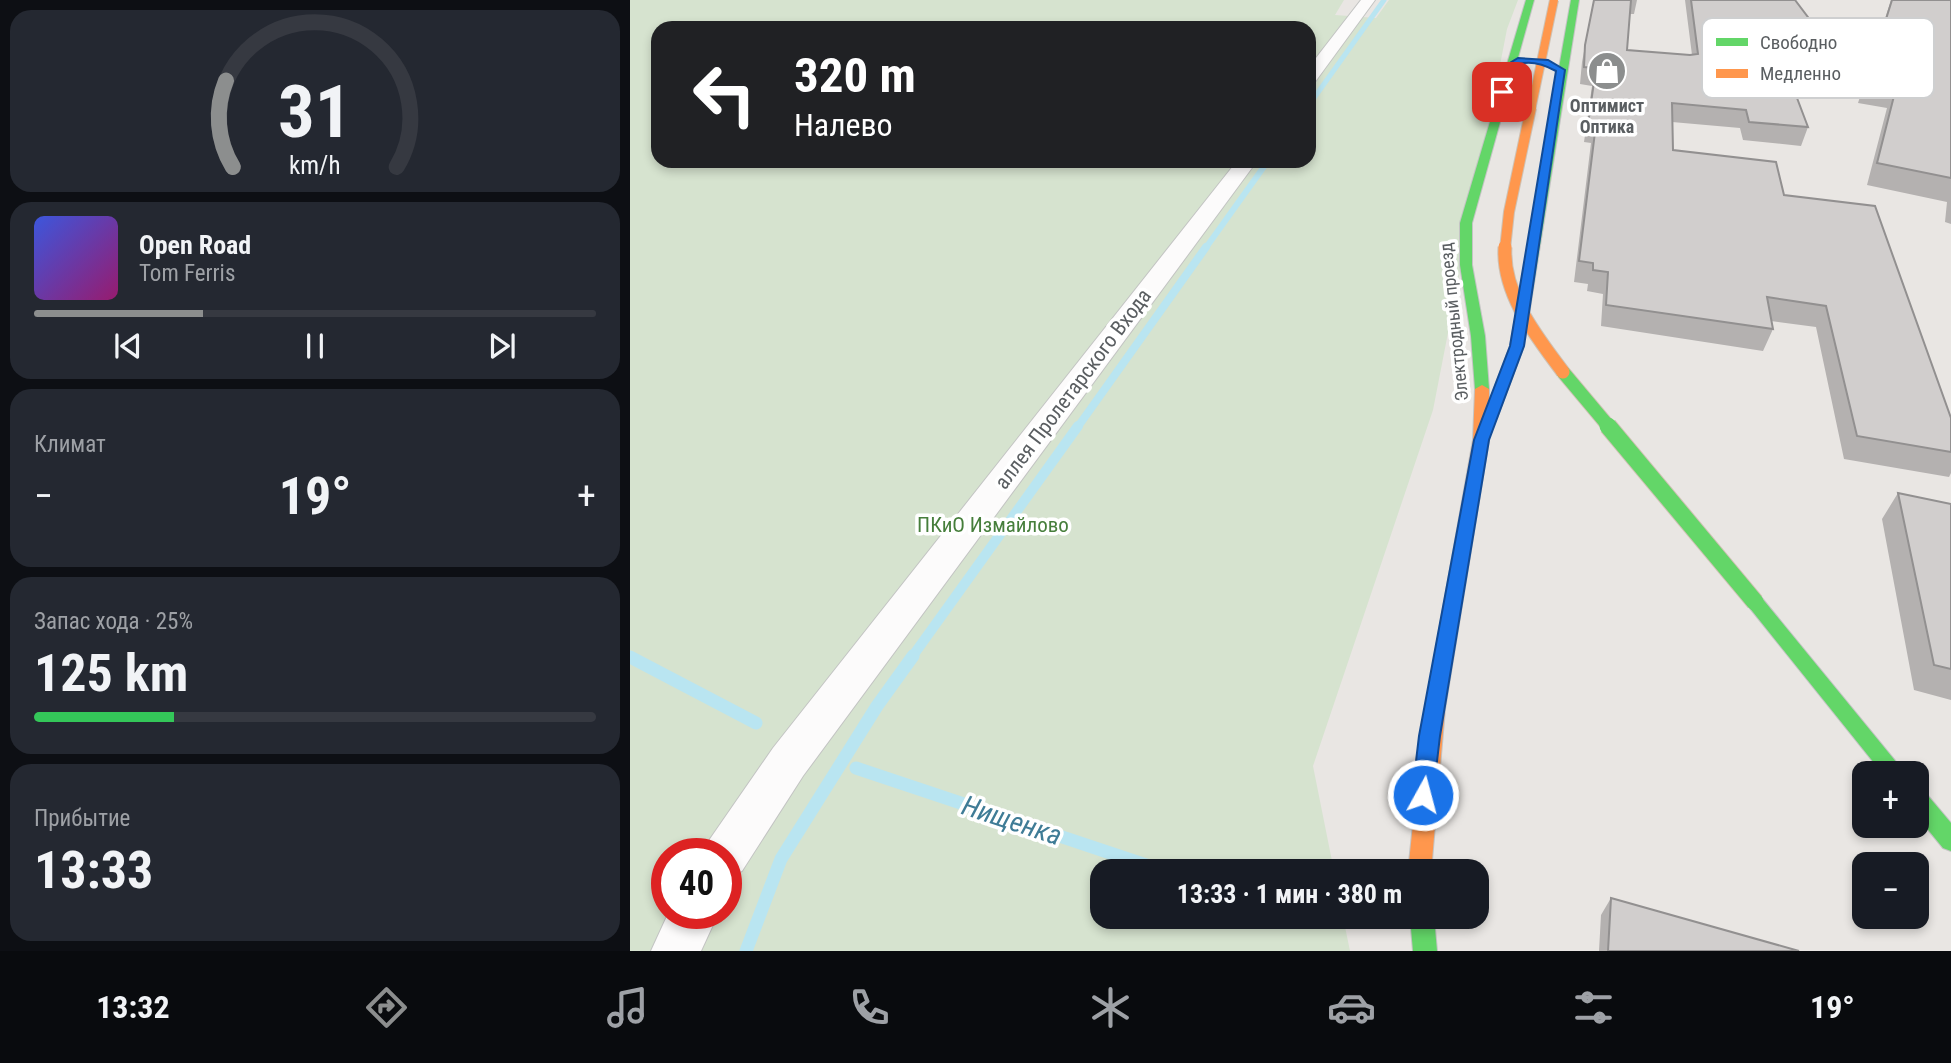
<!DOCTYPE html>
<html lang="ru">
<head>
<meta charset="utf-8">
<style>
  :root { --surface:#171b24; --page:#242831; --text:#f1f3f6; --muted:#9ea1a6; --line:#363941; --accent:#8c8e8e }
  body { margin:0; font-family:"Roboto Condensed",sans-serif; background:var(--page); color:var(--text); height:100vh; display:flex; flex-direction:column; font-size:26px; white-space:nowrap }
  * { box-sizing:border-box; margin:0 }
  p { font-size:23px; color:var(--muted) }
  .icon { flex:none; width:38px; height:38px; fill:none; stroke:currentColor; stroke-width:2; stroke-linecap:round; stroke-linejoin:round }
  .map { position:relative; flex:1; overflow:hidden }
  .sheet { display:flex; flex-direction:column; gap:10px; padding:10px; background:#0d0f14; width:630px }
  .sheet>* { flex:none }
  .hud { position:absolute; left:21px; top:21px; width:665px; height:147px; border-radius:21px; box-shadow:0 4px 10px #0003; background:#202124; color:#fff; overflow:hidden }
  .fabs { position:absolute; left:1222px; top:761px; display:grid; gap:14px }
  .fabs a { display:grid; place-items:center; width:77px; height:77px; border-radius:14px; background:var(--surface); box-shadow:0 4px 10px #0003; font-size:35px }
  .speed { position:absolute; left:21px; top:838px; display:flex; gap:14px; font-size:35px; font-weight:700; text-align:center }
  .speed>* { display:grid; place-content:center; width:91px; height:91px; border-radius:50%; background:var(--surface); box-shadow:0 4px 10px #0003; line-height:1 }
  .speed .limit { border:10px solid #d22; background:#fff; color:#111 }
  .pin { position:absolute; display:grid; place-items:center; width:60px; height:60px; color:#fff; margin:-30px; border-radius:14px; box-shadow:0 4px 10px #0006 }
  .me { position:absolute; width:77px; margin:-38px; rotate:7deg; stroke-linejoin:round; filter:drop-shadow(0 0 5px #0008) }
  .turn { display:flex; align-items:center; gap:24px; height:147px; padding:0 28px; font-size:32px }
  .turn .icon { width:91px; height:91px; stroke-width:2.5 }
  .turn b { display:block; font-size:49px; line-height:60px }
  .big { font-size:52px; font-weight:700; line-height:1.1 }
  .sheet .widget { flex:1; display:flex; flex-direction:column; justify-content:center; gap:10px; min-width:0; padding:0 24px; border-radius:21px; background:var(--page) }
  .sheet .dial { align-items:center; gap:0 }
  .dial svg { height:182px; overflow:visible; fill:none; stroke:var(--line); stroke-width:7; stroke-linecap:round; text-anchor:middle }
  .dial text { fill:var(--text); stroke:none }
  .song { display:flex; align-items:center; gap:21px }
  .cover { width:84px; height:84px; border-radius:10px; background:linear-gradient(135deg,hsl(230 70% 55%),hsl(320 70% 35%)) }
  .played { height:7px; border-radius:4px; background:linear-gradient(90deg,var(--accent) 30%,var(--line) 30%) }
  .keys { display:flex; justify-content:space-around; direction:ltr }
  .heat { display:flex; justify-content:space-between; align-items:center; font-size:38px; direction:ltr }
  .charge { height:10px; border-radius:5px; background:linear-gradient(90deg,#34c759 25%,var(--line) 0) }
  .trip { position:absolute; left:460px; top:859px; width:399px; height:70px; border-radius:21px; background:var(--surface); box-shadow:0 4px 10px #0003; font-weight:700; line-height:70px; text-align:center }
  .dock { display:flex; height:112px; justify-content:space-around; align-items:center; background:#090b0e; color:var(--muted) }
  .dock .icon { width:49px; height:49px }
  .dock .current { color:var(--accent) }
  .dock b { font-size:32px; color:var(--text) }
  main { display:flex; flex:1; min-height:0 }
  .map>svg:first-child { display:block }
  .green { fill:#d6e3cf; fill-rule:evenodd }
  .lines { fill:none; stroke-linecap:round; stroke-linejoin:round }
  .stream-far4 { stroke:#b9e5f1; stroke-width:5 }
  .stream-far3 { stroke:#b9e5f1; stroke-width:6 }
  .stream-far2 { stroke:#b9e5f1; stroke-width:8 }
  .stream-far1 { stroke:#b9e5f1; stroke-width:10 }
  .stream { stroke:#b9e5f1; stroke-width:13 }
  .street-casing { stroke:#c3c4c3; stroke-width:2 }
  .fast-casing { stroke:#c4c4c4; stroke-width:2 }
  .slow-casing { stroke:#c4c4c4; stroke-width:2 }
  .street { fill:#fcfbfb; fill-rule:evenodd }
  .fast { fill:#63d668; fill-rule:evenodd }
  .slow { fill:#ff974d; fill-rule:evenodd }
  .fast-bridge-far1-casing { stroke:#cfc1b3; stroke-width:15; stroke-linecap:butt }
  .fast-bridge-casing { stroke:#cfc1b3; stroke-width:19; stroke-linecap:butt }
  .slow-bridge-far2-casing { stroke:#cfc1b3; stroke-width:10; stroke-linecap:butt }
  .slow-bridge-far1-casing { stroke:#cfc1b3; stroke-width:12; stroke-linecap:butt }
  .slow-bridge-casing { stroke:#cfc1b3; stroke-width:15; stroke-linecap:butt }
  .fast-bridge-far1 { stroke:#63d668; stroke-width:13 }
  .fast-bridge { stroke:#63d668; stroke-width:17 }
  .slow-bridge-far2 { stroke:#ff974d; stroke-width:8 }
  .slow-bridge-far1 { stroke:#ff974d; stroke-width:10 }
  .slow-bridge { stroke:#ff974d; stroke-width:13 }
  .wall { fill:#b4b1b0 }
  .building { fill:#d1cecd; stroke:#929090; stroke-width:2 }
  .route { fill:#1a73e8; stroke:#114b97; stroke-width:2 }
  .labels { text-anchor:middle; stroke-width:7; stroke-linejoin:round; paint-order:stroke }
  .far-poi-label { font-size:18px; font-weight:bold; fill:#5a5e61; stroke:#fff }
  .far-street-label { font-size:18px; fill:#5a5e61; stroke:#fff }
  .street-label { font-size:21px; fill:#5a5e61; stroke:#fff }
  .park-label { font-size:21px; fill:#467e3b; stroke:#fff }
  .near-water-label { font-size:28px; font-style:italic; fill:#3f7c96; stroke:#fff }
  .key { fill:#fff; stroke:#cecfd0; stroke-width:2 }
  .key-label { font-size:19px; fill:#5a5e61 }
</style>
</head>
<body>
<main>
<section class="sheet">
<div class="widget dial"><svg viewBox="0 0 100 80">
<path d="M14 69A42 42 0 1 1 86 69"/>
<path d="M14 69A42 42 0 0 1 11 31" stroke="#8c8e8e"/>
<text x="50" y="56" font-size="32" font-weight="700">31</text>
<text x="50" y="72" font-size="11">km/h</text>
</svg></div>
<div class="widget">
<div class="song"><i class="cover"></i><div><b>Open Road</b><p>Tom Ferris</p></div></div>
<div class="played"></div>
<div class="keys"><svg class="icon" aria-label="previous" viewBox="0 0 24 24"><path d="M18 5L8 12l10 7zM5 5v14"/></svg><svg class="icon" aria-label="pause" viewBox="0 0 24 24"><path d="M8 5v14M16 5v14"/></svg><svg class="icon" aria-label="next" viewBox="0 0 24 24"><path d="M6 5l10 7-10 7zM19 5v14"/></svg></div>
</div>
<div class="widget"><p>Климат</p>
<div class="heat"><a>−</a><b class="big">19°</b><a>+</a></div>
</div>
<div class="widget"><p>Запас хода · 25%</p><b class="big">125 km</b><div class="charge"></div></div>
<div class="widget"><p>Прибытие</p><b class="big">13:33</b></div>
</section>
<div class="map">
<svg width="1321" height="951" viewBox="0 0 1321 951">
  <rect width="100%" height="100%" fill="#e9e6e3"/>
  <path class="green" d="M0 0H714L705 15 746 18 759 0H888L877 29 803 410 683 766 704 871 472 872V917H713L720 951H0ZM28 28H679V161H28ZM37 854H96V914H37Z"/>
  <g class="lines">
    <path class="stream-far4" d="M679 105 754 0"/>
    <path class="stream-far3" d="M575 249 638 161"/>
    <path class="stream-far2" d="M447 428 576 247"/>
    <path class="stream-far1" d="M282 657 448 426"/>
    <path class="stream" d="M0 657 126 723
      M226 768 537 872
      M116 951 151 859 247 706 283 656"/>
    <defs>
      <path id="street" d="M731 0H745L685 82 679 83V67Z
        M607 161H627L173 776 112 871 96 877V854H74L80 839 143 748Z
        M38 914H88L71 951H21Z"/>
      <path id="fast" d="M896 0H904L842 223V265L855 336 859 389 852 393 845 389 841 336 830 265V223Z
        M941 0H949L894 346 867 418 860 423 853 418 880 346Z
        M1125 595 1131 597 1276 774H1253L1119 607 1116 602 1119 597Z
        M1286 788 1294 791 1321 823V851L1313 848 1286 815Z
        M780 917H804L807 951H783Z"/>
      <path id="slow" d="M852 385 859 389V440L815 709 801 872H778L795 709 843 440 845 389Z"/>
    </defs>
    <use href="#street" class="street-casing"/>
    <use href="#fast" class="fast-casing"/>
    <use href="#slow" class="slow-casing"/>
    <use href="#street" class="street"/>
    <use href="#fast" class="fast"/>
    <use href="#slow" class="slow"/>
    <defs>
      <path id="fast-bridge-far1" d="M933 372 980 428"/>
      <path id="fast-bridge" d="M978 426 1125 602"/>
      <path id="slow-bridge-far2" d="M901 110 924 0"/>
      <path id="slow-bridge-far1" d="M875 249 879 212 901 108"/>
      <path id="slow-bridge" d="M875 247C872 294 907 337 933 372"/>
    </defs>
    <use href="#fast-bridge-far1" class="fast-bridge-far1-casing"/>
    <use href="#fast-bridge" class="fast-bridge-casing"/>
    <use href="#slow-bridge-far2" class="slow-bridge-far2-casing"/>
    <use href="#slow-bridge-far1" class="slow-bridge-far1-casing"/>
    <use href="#slow-bridge" class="slow-bridge-casing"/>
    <use href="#fast-bridge-far1" class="fast-bridge-far1"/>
    <use href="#fast-bridge" class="fast-bridge"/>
    <use href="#slow-bridge-far2" class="slow-bridge-far2"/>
    <use href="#slow-bridge-far1" class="slow-bridge-far1"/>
    <use href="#slow-bridge" class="slow-bridge"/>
  </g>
  <path class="wall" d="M964 0H1007L1004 14H1000L997 50 1062 55 1055 0H1165L1202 49 1196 66 1152 59 1178 127 1171 146 1113 140 1110 128 1042 122 1043 150 1154 195 1321 418V473L1319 477 1214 459 1186 327 1141 321 1143 329 1133 351 971 326 973 294 957 291 958 284 944 282 961 143 954 142 962 86 950 84 952 62Z
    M1261 0H1321V224L1315 222 1317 202 1237 185 1257 108 1228 103Z
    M1268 493 1321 504V700L1284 690 1252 519Z
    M981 898 1169 951H969L971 915Z"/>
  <path class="building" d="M964 0H1001L997 50 1060 55 1068 54 1061 0H1165L1202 49 1145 40 1178 127 1119 122 1116 110 1042 103 1043 150 1146 162 1154 195 1245 206 1321 418V452L1227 436 1196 306 1137 297 1143 329 976 305 978 272 963 270V263L949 261 966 124H958L966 68 954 67 955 45Z
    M1262 0H1321V178L1247 163 1266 88 1236 83Z
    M1268 493 1321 504V669L1304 665Z
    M981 898 1169 951H978Z"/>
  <path class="route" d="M888 58 918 60 935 70 894 346 859 440 810 736 803 795 800 802 793 805 785 802 782 795 789 736 844 440 880 346 926 71C913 64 896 59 883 67L876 92 869 94 875 66Z"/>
  <defs>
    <symbol id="shop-disc" viewBox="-11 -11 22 22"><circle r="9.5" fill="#8c8e8e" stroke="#fff"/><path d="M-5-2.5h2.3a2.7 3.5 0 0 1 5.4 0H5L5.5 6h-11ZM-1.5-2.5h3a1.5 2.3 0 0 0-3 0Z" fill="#fff"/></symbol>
  </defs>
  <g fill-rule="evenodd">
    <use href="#shop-disc" x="955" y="49" width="44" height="44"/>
  </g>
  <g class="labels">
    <g class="far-poi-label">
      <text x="977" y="112">Оптимист<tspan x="977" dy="21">Оптика</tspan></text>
    </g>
    <g class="far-street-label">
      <text transform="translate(824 322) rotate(-96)" y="6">Электродный проезд</text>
    </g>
    <g class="street-label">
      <text transform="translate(443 389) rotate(-53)" y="7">аллея Пролетарского Входа</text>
    </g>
    <g class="park-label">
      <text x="363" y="532">ПКиО Измайлово</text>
    </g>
    <g class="near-water-label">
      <text transform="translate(382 820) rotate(18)" y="10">Нищенка</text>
    </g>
  </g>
  <rect x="1072" y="18" width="232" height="80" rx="10" class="key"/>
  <rect x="1086" y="38" width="32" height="8" fill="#63d668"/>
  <rect x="1086" y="69" width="32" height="9" fill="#ff974d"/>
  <g class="key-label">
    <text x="1130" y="49">Свободно</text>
    <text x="1130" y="80">Медленно</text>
  </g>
</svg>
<div class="fabs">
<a>+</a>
<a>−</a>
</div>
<div class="speed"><div class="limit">40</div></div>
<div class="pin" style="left:872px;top:92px;background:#d93025"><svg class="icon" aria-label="arrive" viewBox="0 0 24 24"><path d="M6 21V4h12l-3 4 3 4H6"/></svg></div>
<svg class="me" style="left:793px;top:795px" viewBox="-20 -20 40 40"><circle r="17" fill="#1a73e8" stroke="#fff" stroke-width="3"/><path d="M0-11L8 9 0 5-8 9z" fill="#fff"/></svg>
<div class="trip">13:33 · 1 мин · 380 m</div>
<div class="hud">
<div class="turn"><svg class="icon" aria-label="left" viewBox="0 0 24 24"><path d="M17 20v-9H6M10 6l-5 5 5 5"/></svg><div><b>320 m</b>Налево</div></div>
</div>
</div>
</main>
<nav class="dock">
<b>13:32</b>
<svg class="icon current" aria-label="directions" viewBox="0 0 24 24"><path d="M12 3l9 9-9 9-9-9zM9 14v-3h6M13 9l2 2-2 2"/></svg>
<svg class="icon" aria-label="music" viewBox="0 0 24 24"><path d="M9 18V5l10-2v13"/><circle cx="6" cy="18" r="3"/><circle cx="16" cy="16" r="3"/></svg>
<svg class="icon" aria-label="phone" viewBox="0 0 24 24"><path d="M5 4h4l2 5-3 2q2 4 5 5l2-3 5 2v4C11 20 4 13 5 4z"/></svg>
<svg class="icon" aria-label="climate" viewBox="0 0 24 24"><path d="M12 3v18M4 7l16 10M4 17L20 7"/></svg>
<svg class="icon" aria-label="car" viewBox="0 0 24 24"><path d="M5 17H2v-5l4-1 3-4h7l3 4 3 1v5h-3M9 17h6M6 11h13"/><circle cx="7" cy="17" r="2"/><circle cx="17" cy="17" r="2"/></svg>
<svg class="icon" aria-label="filters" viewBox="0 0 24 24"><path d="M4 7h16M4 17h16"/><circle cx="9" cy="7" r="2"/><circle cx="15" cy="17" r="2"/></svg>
<b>19°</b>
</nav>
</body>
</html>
